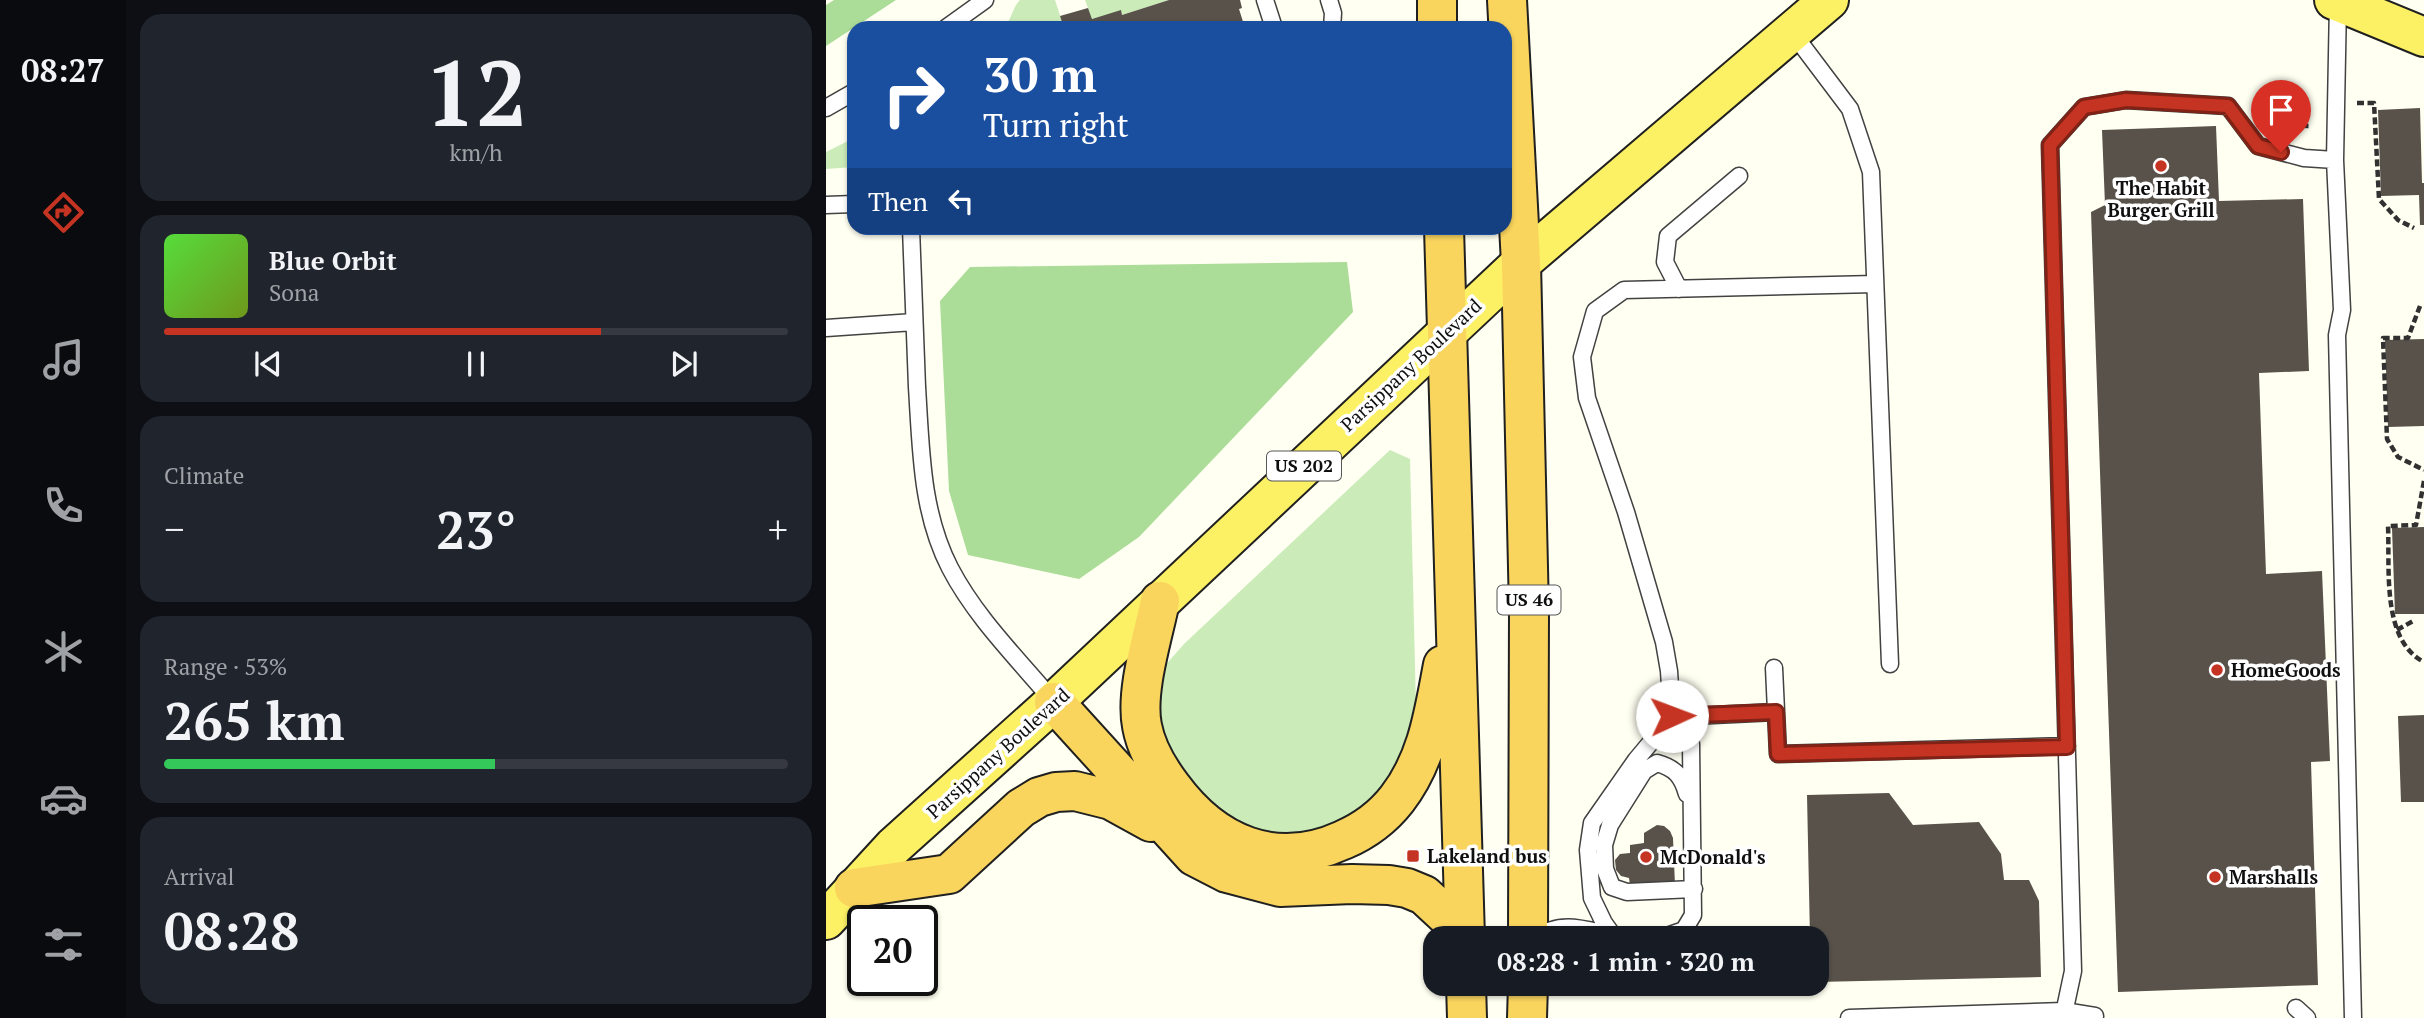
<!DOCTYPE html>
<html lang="en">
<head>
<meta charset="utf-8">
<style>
  :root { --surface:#171b24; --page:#20242c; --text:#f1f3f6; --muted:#9ea1a6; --line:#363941; --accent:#c53422 }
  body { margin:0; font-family:"PT Serif",serif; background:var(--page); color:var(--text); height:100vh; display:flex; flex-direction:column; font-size:26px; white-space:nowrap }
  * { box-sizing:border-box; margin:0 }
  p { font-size:23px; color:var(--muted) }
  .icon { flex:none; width:38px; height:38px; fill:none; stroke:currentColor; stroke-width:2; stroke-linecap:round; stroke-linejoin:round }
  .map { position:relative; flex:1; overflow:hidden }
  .details { display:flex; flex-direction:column; gap:14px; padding:14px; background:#0d0f14; width:700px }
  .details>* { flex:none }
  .guide { position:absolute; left:21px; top:21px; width:665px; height:214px; border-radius:21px; box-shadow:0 2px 5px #0004; background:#1a4fa0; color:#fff; overflow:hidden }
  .speed { position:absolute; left:21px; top:905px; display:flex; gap:14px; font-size:35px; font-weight:700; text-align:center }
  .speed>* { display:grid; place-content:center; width:91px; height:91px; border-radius:50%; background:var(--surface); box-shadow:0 2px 5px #0004; line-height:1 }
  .speed .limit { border:4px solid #111; border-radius:10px; background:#fff; color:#111 }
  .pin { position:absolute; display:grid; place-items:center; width:60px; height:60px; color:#fff; margin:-72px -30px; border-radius:50% 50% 50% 0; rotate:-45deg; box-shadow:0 0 7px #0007 }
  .pin .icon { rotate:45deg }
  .me { position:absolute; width:77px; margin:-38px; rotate:88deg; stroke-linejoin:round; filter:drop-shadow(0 0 5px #0008) }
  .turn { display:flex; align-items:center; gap:24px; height:147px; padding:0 21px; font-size:32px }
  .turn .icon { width:91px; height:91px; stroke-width:2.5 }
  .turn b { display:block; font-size:49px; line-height:60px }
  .then { display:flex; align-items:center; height:66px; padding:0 21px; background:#0003; gap:14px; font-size:26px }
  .big { font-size:52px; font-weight:700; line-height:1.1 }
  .details .card { flex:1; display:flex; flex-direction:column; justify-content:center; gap:10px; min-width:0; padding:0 24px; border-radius:21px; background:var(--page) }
  .details .dial { align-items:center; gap:0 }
  .dial b { font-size:91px; line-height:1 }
  .song { display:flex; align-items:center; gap:21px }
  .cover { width:84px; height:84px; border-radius:10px; background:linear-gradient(135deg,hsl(110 70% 55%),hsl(80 70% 35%)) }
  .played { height:7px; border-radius:4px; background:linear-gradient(90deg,var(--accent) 70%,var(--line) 70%) }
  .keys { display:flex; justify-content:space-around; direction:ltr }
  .heat { display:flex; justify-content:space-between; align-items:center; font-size:38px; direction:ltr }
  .charge { height:10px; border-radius:5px; background:linear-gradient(90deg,#34c759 53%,var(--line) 0) }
  .trip { position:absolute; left:597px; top:926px; width:406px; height:70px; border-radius:21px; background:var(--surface); box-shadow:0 2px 5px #0004; font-weight:700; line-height:70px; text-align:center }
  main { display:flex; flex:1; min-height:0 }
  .tabs { display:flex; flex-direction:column; width:126px; justify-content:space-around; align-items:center; background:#090b0e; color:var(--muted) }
  .tabs .icon { width:49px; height:49px }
  .tabs .selected { color:var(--accent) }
  .tabs b { font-size:32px; color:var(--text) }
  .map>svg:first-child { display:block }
  .green { fill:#cbebb9 }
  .forest { fill:#acdd98 }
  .building { fill:#58524b }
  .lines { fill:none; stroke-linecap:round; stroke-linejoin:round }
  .service-casing { stroke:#424242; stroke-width:19 }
  .primary-casing { stroke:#202020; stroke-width:42 }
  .trunk-casing { stroke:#202020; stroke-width:42 }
  .path { stroke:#313131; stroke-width:4.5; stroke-dasharray:7 3.5; stroke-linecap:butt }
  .service { stroke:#fff; stroke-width:16 }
  .primary { stroke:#fcf065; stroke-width:38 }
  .trunk { stroke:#fad55e; stroke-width:38 }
  .route-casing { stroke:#802216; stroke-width:18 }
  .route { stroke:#c53422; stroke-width:12 }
  .poi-dot { fill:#c53422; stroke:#fff; stroke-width:2.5 }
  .labels { text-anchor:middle; stroke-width:7; stroke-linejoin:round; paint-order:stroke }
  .shield { fill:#fff; stroke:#575757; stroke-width:2 }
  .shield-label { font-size:18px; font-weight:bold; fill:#0f0f0f }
  .poi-label { font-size:19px; font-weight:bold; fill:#0f0f0f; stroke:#fff; text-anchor:start }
  .street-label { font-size:19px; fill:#0f0f0f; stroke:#fff }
</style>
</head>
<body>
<main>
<nav class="tabs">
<b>08:27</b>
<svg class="icon selected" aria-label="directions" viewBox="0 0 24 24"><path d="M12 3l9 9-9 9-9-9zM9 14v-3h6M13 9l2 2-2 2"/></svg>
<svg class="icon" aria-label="music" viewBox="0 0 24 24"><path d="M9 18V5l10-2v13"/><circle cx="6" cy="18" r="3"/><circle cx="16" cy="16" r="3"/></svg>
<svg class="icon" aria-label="phone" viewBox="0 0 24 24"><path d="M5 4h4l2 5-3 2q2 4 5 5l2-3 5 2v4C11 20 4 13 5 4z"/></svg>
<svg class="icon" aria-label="climate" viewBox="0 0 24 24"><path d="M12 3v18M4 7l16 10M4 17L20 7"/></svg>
<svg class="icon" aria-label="car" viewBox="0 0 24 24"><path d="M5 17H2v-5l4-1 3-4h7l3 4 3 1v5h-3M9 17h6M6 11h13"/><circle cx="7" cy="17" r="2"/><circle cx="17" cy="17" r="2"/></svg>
<svg class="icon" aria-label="filters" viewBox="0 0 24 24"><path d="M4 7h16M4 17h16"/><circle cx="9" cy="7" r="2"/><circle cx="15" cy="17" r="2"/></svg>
</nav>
<section class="details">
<div class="card dial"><b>12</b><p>km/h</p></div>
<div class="card">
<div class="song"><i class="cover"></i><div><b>Blue Orbit</b><p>Sona</p></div></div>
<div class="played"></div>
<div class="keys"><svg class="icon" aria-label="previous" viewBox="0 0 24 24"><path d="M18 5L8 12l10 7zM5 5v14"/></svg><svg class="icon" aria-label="pause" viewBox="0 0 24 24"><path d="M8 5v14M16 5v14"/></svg><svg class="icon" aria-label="next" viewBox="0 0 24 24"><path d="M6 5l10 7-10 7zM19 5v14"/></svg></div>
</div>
<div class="card"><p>Climate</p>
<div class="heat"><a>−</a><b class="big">23°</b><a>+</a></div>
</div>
<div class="card"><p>Range · 53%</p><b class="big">265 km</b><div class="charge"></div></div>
<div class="card"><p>Arrival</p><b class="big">08:28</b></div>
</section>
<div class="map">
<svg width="1598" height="1018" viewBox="0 0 1598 1018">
  <rect width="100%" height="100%" fill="#fffff2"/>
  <path class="green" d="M194 0H229L238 28H178C186 19 186 8 194 0Z
    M259 0H343L296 15 295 11 266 19Z
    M28 138V167L0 169V152Z
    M564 450 584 459 590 708 582 748 562 785 517 825 454 840 392 818 326 728 336 669 358 644Z"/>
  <path class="forest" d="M8 0H70L0 46V5Z
    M521 262 527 312 313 537 253 579 142 555 123 491 114 301 144 267Z"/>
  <path class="building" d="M343 0H414L416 8 413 9 419 28H238L234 16 262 8 266 19 295 10 296 15Z
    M1594 108 1596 183H1598V225H1594L1593 195 1555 196 1552 110Z
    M1390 126 1393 201 1477 199 1483 371 1433 373 1440 574 1496 571 1504 761 1485 762 1492 985 1292 992 1265 212 1279 205 1276 130Z
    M1598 339V426L1562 427 1559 340Z
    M1598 527V614H1569L1566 528Z
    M1598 715V802H1575L1572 716Z
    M1063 793 1087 825 1153 822 1175 854 1178 880H1203L1213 901 1215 977 990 982V938H984L981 795Z
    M831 825 838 826 844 831 847 838 849 885H804L803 878 795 876 790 870 789 860 794 854 804 853V845L818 843V833Z"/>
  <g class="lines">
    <defs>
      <path id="service" d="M439 0 448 28
        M503 0 507 13 506 28
        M1512 3 1509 160 1516 310 1511 335 1527 1018
        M120 28 159 0
        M966 32 1024 109 1045 172 1064 664
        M0 108 28 92
        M0 205 28 204
        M85 228C87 281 89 334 91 387 95 449 95 512 124 568 150 618 192 659 228 702
        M853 289 839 262 842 236 913 176
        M0 328 88 322
        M948 668 952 754 1241 746
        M861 794C856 776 849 768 831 763L818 771 784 825 778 845 779 869 786 887 801 892 868 889
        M788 937 778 923 766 898 762 850 766 823 810 760 846 717 950 712
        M712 938C739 915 774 937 805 938
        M825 938H835L858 930 867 915 865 744 846 717 843 671 838 642 800 512 761 398 756 357 769 311 798 290 1049 284
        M1470 1008 1481 1018
        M1023 1018 1238 1011 1269 1016
        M1237 1018 1247 971 1224 145 1258 107 1300 100 1402 106 1432 146 1478 158 1509 160"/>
      <path id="primary" d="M1508 0 1598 37
        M0 920 68 846 228 702 695 263 1003 0"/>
      <path id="trunk" d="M611 0V28
        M681 0 695 263 703 611 702 938
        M618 228 639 938
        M334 601C327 636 309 691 316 726 320 748 333 770 346 787 388 844 449 871 517 840 538 831 557 817 571 799 602 759 608 712 617 665
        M228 702 368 856 401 873 454 887 526 884 563 885 581 888 598 895 625 920 636 938
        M28 888 123 874 195 808 213 797 230 792 249 791 285 800 325 822
        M640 984 641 1018
        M701 1018 702 984"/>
    </defs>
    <use href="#service" class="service-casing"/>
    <use href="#primary" class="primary-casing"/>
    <use href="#trunk" class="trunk-casing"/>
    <path class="path" d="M1531 103H1548L1553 199 1572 220 1588 228
      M1444 125 1485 126
      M1594 306 1582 338H1557L1561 439 1572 457 1598 470
      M1598 481 1590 525 1562 526C1564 568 1555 640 1598 662
      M1571 630 1587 621"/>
    <use href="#service" class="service"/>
    <use href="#primary" class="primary"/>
    <use href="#trunk" class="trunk"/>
  </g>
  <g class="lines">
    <defs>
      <path id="route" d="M846 716 950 712 952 754 1241 747 1224 145 1258 107 1300 100 1402 106 1432 146 1455 152"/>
    </defs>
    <use href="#route" class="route-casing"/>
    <use href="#route" class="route"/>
  </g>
  <g class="poi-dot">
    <circle cx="1335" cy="166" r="7"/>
    <circle cx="1391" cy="670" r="7"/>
    <rect x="580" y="849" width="14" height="14" rx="3.5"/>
    <circle cx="820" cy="857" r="7"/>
    <circle cx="1389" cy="877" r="7"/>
  </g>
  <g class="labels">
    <g class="shield">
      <rect x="441" y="451.5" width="74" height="29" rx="5"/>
      <rect x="671.5" y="585.5" width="63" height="29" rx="5"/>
    </g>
    <g class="shield-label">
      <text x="478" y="472">US 202</text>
      <text x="703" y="606">US 46</text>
    </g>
    <g class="poi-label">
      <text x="1335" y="195" text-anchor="middle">The Habit<tspan x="1335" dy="22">Burger Grill</tspan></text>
      <text x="1405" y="677">HomeGoods</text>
      <text x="601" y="863">Lakeland bus</text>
      <text x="834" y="864">McDonald's</text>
      <text x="1403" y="884">Marshalls</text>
    </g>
    <g class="street-label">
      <text transform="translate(585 365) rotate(-43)" y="7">Parsippany Boulevard</text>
      <text transform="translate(172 753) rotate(-42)" y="7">Parsippany Boulevard</text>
    </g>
  </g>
</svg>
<div class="speed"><div class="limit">20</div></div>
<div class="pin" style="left:1455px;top:152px;background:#d93025"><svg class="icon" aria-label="arrive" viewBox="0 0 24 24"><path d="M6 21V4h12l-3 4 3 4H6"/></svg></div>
<svg class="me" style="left:846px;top:716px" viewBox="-20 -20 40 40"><circle r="19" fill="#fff"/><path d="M0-13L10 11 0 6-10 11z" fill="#c53422"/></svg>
<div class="trip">08:28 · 1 min · 320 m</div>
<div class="guide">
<div class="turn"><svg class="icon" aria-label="right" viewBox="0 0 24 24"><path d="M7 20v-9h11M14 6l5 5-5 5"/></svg><div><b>30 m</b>Turn right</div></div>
<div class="then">Then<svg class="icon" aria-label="left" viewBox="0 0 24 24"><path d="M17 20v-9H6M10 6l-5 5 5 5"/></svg></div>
</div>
</div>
</main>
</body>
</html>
